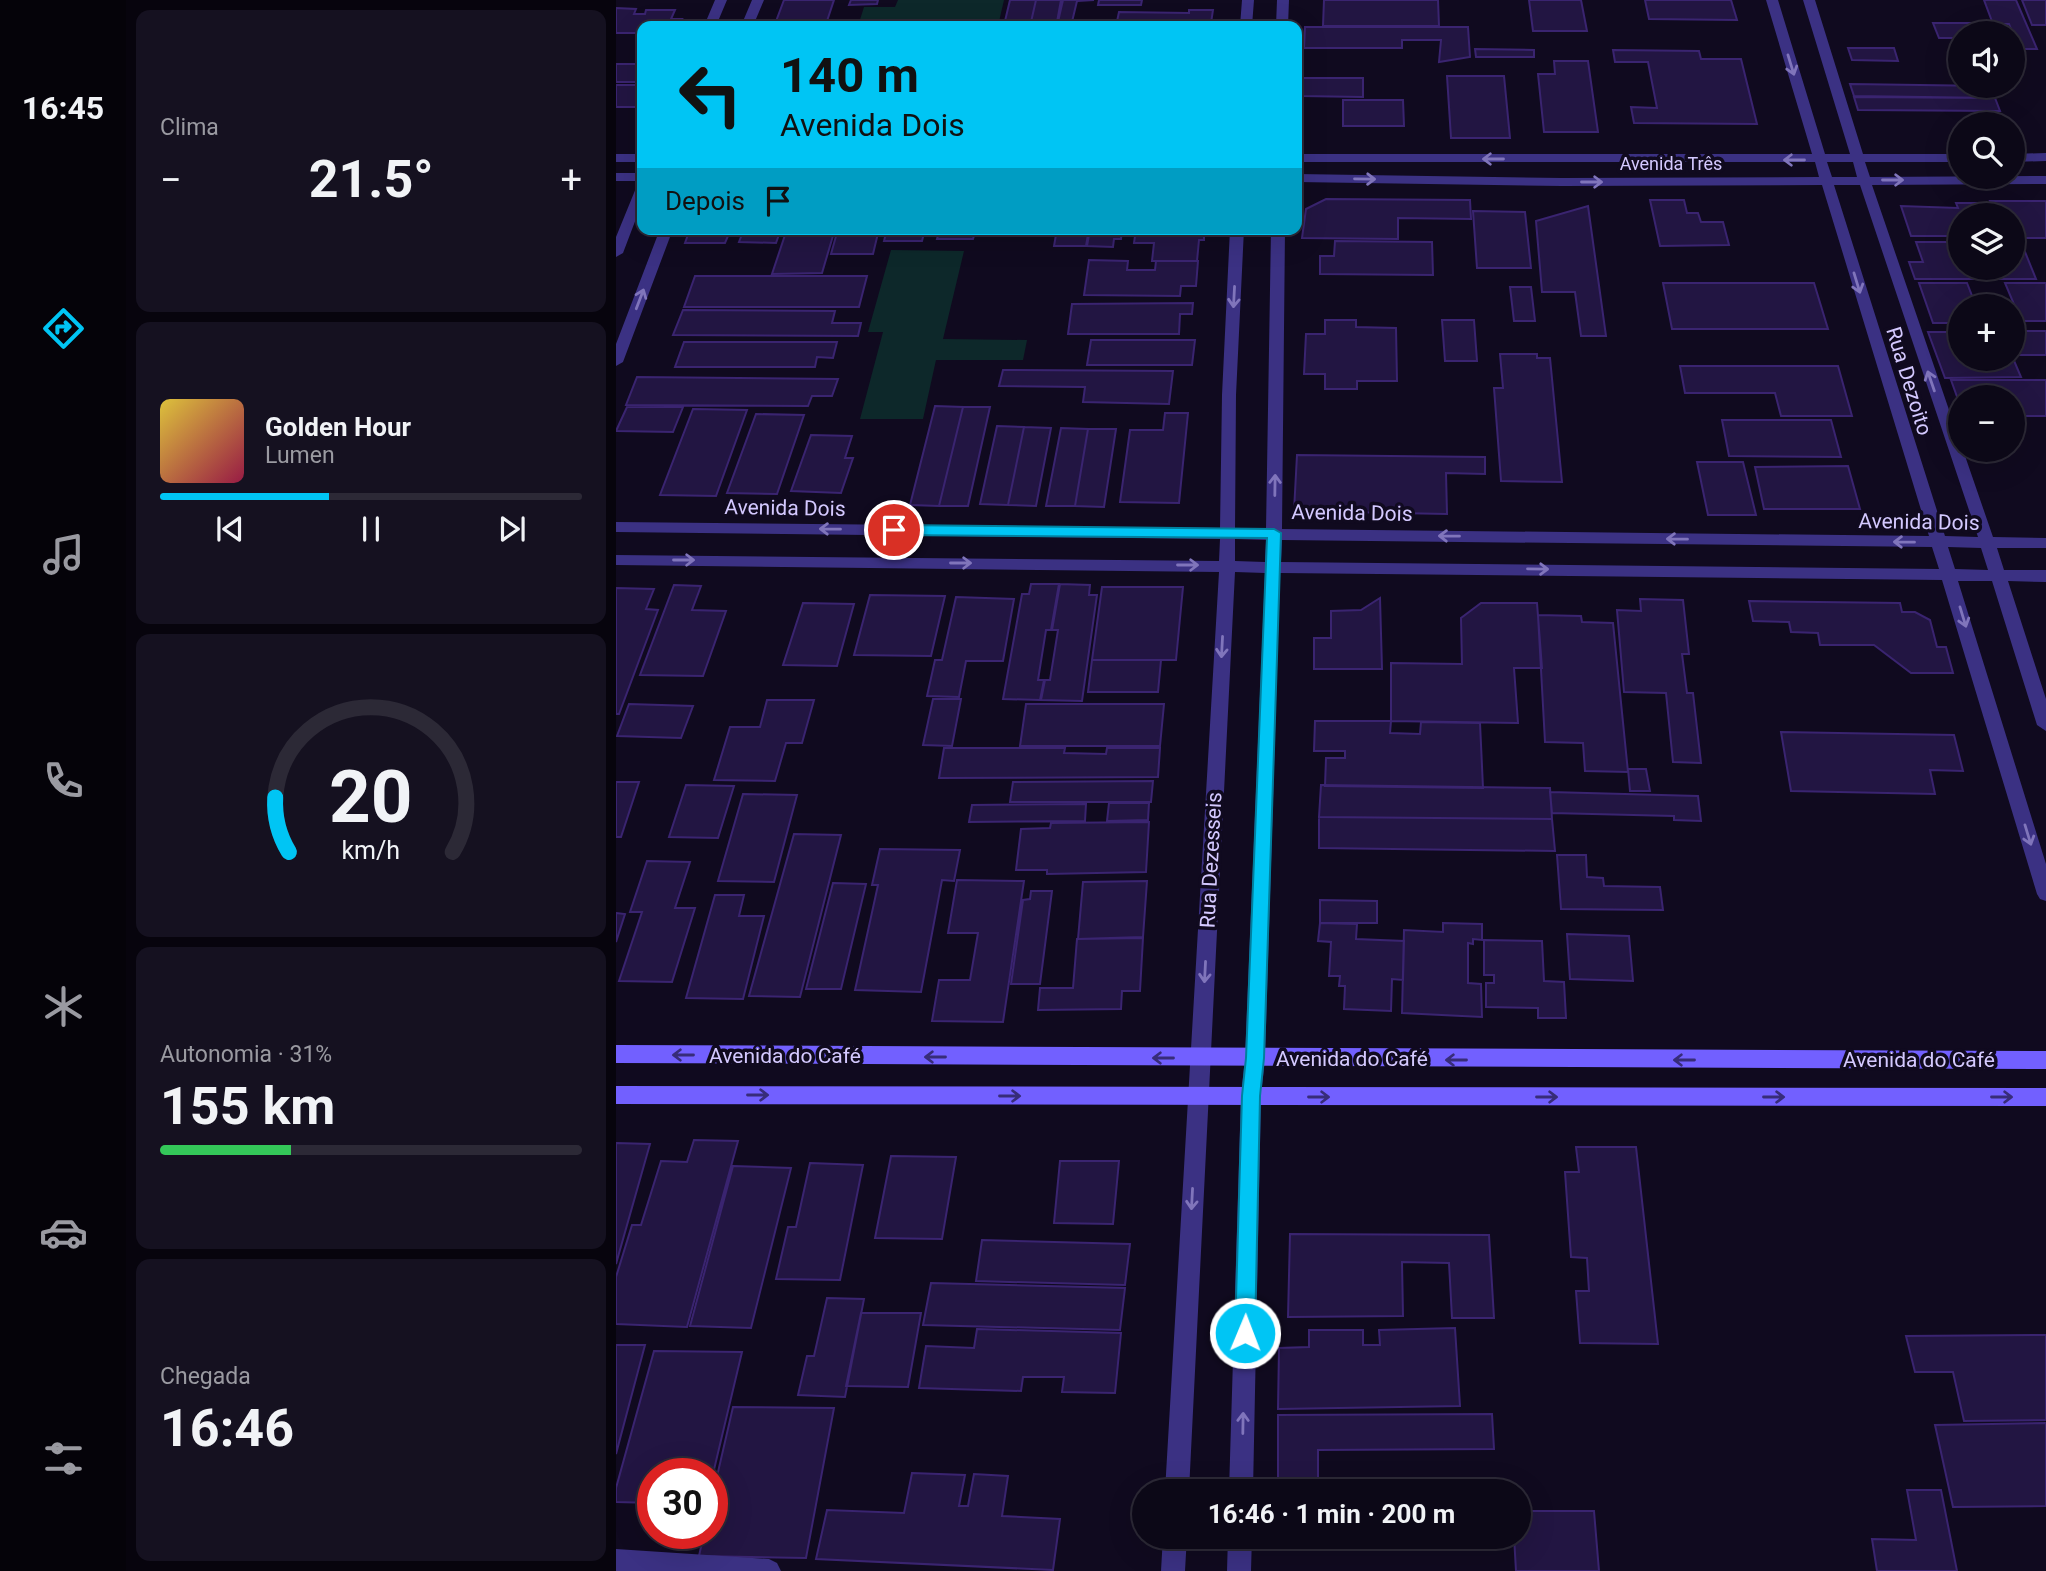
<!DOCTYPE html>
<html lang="pt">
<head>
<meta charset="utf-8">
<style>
  :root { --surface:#0c0817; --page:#151120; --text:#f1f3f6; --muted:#9a9aa1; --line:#2c2936; --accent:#00c5f4 }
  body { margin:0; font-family:Roboto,sans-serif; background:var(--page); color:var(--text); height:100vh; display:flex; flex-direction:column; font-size:26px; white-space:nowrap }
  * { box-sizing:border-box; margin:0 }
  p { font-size:23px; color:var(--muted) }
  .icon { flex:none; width:38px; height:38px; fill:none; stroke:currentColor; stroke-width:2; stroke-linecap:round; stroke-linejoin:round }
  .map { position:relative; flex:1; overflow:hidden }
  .panel { display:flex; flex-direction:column; gap:10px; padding:10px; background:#07040d; width:490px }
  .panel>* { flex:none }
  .guide { position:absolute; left:21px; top:21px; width:665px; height:214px; border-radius:14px; box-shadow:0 7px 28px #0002,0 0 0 2px var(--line); background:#00c5f4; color:#111; overflow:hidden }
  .tools { position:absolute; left:1332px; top:21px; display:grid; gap:14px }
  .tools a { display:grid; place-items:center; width:77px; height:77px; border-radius:50%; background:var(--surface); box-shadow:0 7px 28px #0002,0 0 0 2px var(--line); font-size:35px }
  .speed { position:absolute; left:21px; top:1458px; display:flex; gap:14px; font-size:35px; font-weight:700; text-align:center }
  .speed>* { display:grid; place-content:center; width:91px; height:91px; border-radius:50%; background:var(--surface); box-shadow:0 7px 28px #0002,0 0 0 2px var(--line); line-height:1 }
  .speed .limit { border:10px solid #d22; background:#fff; color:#111 }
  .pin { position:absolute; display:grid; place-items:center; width:60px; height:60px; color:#fff; margin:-30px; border:4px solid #fff; border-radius:50%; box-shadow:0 2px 7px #0007 }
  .me { position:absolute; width:77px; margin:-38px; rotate:1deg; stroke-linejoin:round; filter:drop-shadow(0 0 5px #0008) }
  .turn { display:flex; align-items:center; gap:24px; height:147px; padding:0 28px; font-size:32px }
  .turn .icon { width:91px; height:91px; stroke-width:2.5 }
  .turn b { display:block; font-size:49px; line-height:60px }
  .then { display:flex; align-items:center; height:66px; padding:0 28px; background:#0003; gap:14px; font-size:26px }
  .big { font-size:52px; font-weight:700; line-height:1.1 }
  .panel .widget { flex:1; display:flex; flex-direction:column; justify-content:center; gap:10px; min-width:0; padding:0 24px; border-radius:14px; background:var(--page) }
  .panel .dial { align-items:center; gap:0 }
  .dial svg { height:182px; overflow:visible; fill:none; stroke:var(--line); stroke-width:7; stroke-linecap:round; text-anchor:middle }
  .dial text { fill:var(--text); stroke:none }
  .song { display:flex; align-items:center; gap:21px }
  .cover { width:84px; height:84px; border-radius:10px; background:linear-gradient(135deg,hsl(50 70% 55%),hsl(340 70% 35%)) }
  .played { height:7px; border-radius:4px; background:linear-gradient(90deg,var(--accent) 40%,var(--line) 40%) }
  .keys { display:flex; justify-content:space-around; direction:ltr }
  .heat { display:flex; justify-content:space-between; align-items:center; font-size:38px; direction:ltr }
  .charge { height:10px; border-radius:5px; background:linear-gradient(90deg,#34c759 31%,var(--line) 0) }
  .trip { position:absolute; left:516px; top:1479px; width:399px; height:70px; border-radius:35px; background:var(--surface); box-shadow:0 7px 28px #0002,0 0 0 2px var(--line); font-weight:700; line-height:70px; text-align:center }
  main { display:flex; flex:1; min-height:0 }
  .tab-bar { display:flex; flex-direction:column; width:126px; justify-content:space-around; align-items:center; background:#050309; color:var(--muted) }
  .tab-bar .icon { width:49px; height:49px }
  .tab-bar .on { color:var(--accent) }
  .tab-bar b { font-size:32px; color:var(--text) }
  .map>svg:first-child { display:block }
  .green { fill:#0d282a }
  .building { fill:#221542; stroke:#3a2470; stroke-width:2 }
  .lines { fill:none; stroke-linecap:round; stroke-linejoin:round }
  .minor { fill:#3b3183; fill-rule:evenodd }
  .tertiary { fill:#3b3183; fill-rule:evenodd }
  .secondary { fill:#7260ff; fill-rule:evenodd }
  .oneway { stroke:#8075bb }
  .oneway2 { stroke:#372c79 }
  .route { fill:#00c5f4; stroke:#00809f; stroke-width:2 }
  .labels { text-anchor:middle; stroke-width:7; stroke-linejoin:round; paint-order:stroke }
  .far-street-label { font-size:18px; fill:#d4c9ff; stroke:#100a1f }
  .street-label { font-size:21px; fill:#d4c9ff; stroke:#100a1f }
</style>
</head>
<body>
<main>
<nav class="tab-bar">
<b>16:45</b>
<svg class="icon on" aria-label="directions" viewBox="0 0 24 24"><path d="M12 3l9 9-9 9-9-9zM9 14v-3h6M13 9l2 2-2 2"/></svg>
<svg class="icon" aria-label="music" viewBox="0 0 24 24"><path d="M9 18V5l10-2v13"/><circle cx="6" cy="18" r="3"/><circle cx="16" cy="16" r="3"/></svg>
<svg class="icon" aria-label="phone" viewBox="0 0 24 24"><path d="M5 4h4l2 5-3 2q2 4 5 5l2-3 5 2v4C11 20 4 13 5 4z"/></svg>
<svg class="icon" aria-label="climate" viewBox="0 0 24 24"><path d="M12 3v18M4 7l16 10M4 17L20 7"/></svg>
<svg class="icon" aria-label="car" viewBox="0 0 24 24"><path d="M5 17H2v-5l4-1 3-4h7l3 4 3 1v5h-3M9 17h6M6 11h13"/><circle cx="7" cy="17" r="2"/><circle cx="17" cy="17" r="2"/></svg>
<svg class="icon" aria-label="filters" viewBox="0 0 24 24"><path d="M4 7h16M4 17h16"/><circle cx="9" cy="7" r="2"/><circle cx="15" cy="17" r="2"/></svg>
</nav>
<section class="panel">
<div class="widget"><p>Clima</p>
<div class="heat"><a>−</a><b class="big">21.5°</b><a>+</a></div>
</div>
<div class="widget">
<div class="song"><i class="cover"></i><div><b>Golden Hour</b><p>Lumen</p></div></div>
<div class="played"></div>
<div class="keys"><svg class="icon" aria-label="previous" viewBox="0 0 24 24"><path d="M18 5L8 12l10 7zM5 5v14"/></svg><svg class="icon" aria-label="pause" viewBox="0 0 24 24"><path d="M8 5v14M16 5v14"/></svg><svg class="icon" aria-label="next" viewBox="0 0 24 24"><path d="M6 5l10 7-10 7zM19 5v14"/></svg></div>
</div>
<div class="widget dial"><svg viewBox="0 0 100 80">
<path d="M14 69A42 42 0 1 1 86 69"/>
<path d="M14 69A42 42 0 0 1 8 45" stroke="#00c5f4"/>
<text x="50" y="56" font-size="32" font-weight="700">20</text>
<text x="50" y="72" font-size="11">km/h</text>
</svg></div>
<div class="widget"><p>Autonomia · 31%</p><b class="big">155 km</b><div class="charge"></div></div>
<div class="widget"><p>Chegada</p><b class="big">16:46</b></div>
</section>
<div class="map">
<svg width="1430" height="1571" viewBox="0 0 1430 1571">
  <rect width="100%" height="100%" fill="#100a1f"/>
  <path class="green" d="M282 0H388L382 26H242L248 7H279Z
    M275 250 348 251 327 339 411 340 407 360H320L307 419H244L267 332H252Z"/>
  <path class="building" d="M168 0H218L210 24H159Z
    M235 0H262L261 4 233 5Z
    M394 0H420L415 22 389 21Z
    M420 0H445L441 22H415Z
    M447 0H478L461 1 455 26H441Z
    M483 0H526L525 5H482Z
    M708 0H822L823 26H707Z
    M913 0H965L971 31H917Z
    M1029 0H1115L1121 20 1033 19Z
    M1368 0H1400L1421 49H1403L1393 24H1377Z
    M1406 0H1430V25H1416Z
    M0 8 20 9 18 14H29L30 10H59L55 19H66L62 26H26V33H0Z
    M573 10H597L595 23 500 26 503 12 573 13Z
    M1317 23H1375L1379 33H1344V38H1323Z
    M689 27H852L854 57 823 62 825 40H786V48H688Z
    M1232 48H1278L1282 61 1236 60Z
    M859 49 918 50V57H860Z
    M997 50 1083 51 1085 59H1125L1141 124 1018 123 1015 107 1041 108 1032 62H999Z
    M938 61H972L982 132H928L922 74H939Z
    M0 64H26V82H0Z
    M831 76H888L894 138H835Z
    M685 78H747V97L685 96Z
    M1234 84 1374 86 1378 98 1238 96Z
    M0 85H26V107H0Z
    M1238 97 1379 98 1384 111 1242 110Z
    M727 100H787L788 126H727Z
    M710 199 854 200 855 219 782 218V239L686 238 690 209Z
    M1034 200H1068L1071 213H1082L1085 222H1107L1113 245 1044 246Z
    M1374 201H1430V238H1396V215H1380Z
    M1340 203H1373L1378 215H1344V236H1295L1285 206 1342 208Z
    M972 206 990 336H965L959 292H926L920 221Z
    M857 211 909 212 915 268H861Z
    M74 229H115L109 243H69Z
    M128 229H165L160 243 123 242Z
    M171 229H219L206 273 156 274Z
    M222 229H263L257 254H215Z
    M271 229H309L306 241H268Z
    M324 229H360L357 239H321Z
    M441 229H473L470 246H438Z
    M474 229H506L505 239H498L497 247 471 246Z
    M520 229H588V240H583L581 261H536L538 243H518Z
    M719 241 816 242 817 275 704 274V256H718Z
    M1300 242H1344V268H1396V242H1405L1420 279H1299L1293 262H1307Z
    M473 260 512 261 511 270H539L540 261H582L580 286H565L564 296 468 295Z
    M79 276H251L243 307H68Z
    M1047 283H1198L1212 329H1056Z
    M1303 283H1351L1360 306H1344V323H1317Z
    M1389 283H1430V321H1405Z
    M894 287H915L919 321H898Z
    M577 303 576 314H564L563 334H452L456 304Z
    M67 310 219 311 216 323H245L242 336 57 335Z
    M709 320H740V327L780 328 781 381H741V389H709V374H688L690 334H709Z
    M826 320H858L861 361H829Z
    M1396 331H1430V355H1396Z
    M1312 332H1344V359H1396V356L1405 377 1329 378Z
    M475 340H579L576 365H471Z
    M68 342H221L217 358 201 357 199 367H59Z
    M884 354H921V358H934L946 482 885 481 878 388H887Z
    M1064 366H1222L1236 416H1165L1159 393H1069Z
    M387 370 557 371 553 404 467 402 469 387 383 386Z
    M21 377 222 379 216 396H196L192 406 10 405Z
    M1335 380H1430V416H1396V397H1344V405Z
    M319 406 347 407 323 506 294 505Z
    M11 407H67L57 432 0 431Z
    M347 407H374L352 506H323Z
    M77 409 131 410 100 496 44 495Z
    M549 413H572L563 503 504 502 514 430H547Z
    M140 414 188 415 161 494 111 493Z
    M1106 420H1215L1225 457 1113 456Z
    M381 426 408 427 392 505 364 504Z
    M408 427 435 428 420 506 392 505Z
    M445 428 472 429 459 506H430Z
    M472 429H500L488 507 459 506Z
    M195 435 236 436 229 458H237L225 493 175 491Z
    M681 455 869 457V474L830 473 831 514 678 511Z
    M1081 462H1127L1140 515H1092Z
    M1232 466 1244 509H1148L1139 467Z
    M415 584H443L435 630H430L422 680H428L424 700 387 699 406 594H413Z
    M444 584 474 585 473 595H481L466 701 425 700 429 680H434L442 630H436Z
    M58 585 85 586 76 610 110 611 87 676 24 675Z
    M486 587H567L560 660H476Z
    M0 588 38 589 30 609 42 610 3 714H0Z
    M254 595 329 596 315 656 238 655Z
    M340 597 398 599 387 661H350L343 697 311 696 319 660H326Z
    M764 598 766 669H698V638H715V611L745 610Z
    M1024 599 1067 600 1073 654H1066L1071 693H1077L1085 763 1057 762 1050 693 1008 692 1001 610 1025 611Z
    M1133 601 1284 603 1286 612H1299L1314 620 1321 647H1330L1337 673H1295L1258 645H1204L1202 633 1175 632 1173 622 1137 621Z
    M187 603 238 604 221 666 167 665Z
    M865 603H921L926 668H898L902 723 775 721V663L846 664 845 618Z
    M922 615 965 616 966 622 997 623 1012 772 969 771 967 743 929 742Z
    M476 660H545L542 692H472Z
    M317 699H345L336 746 307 745Z
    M151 700H198L186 743H170L159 781 98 780 114 727H144Z
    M13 704 77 706 65 738 1 736Z
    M410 704H548L544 746H404Z
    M699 721H775L774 733 804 734 805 722 864 723 867 788 709 786 710 758H729V751H698Z
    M1165 732 1338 735 1347 771 1314 770 1319 794 1175 791Z
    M328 748H449L448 753 490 754 491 748H544L542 777 323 778Z
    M1012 769H1030L1034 791H1014Z
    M537 781 535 802H394L397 782Z
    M0 782H23L5 837H0Z
    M70 785 118 786 102 838 53 837Z
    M705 785 934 788 936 819 703 817Z
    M934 792 1082 796 1085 821 1058 820V816L936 813Z
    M127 794 181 795 158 882 102 881Z
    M493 803H533L532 820 491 821Z
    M470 804 469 821 353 822 356 805Z
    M703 817 936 819 939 851 703 848Z
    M533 822 530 872 431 874V870H400L405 829 434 828 435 823Z
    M178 834 225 835 184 997 133 996Z
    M264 849 344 850 338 881 326 880 305 992 239 990 262 885H256Z
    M941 855H970L971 877 987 878 988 886 1044 887 1047 910 945 909Z
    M31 861 74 862 59 908H79L56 982 3 981 26 912H14Z
    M341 880 408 881 387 1022 316 1021 323 980H354L362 933H332Z
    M531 881 527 937 462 939 467 882Z
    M217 883 250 884 225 989H190Z
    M415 891H436L424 984H395L407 900 414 899Z
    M99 895H128L123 916H148L127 999 70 998Z
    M704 900 761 901V923H704Z
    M0 913 9 914 0 942Z
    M704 923 741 924 740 939 788 941 787 980 776 979 775 1011 728 1009 729 986H723L724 976H713L715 942 702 941Z
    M827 923 866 924V940L857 939V944L852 943V983L865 984 866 1017 786 1013 788 930 827 932Z
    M951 934 1013 936 1017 981 954 979Z
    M527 938 524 991H506L505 1009 422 1010 424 988H457L461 939Z
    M868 940 926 941 928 981 948 982 950 1018H922V1008L870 1007V983H878V975H868Z
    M78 1140 122 1141 71 1327 0 1324V1277L16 1225H25L45 1161 71 1162Z
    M0 1143 34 1144 0 1264Z
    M960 1147H1020L1042 1344 964 1343 960 1291H973L971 1258 955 1257 949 1172H963Z
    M275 1156 340 1157 326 1239 259 1238Z
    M444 1161H503L497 1224 438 1223Z
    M194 1163 247 1165 224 1280 160 1279 172 1227H180Z
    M117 1166 175 1168 135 1328 74 1326Z
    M674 1234 873 1235 878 1318H836L833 1263 786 1262 787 1316 672 1317Z
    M366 1240 514 1244 509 1285 360 1281Z
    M315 1283 509 1288 504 1330 307 1325Z
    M211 1298 248 1299 229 1397 182 1395 191 1356H198Z
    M245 1313H305L292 1387 230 1386Z
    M839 1328 844 1406 662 1409 663 1348 693 1347V1330H747V1345H764L763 1330Z
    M361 1329 505 1333 499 1393 446 1392 448 1377H407L405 1391 303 1388 310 1346 358 1348Z
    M1430 1335V1420L1348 1421 1337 1372H1299L1290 1336Z
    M0 1345H29L0 1454Z
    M38 1351 126 1352 96 1478V1474H37V1503L0 1502V1488Z
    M117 1407 218 1408 190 1558 83 1556 88 1533H96V1498Z
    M876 1414 878 1449 702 1450V1487L662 1488V1415Z
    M1430 1423V1506L1337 1507 1319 1425Z
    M296 1473 349 1475 343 1506H352L358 1474 392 1476 386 1516 444 1519 437 1570 200 1559 211 1510 288 1513Z
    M1291 1490H1325L1341 1571H1261L1256 1539 1300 1540Z
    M903 1511H978L983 1571H900L898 1536H903Z"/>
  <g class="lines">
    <path class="minor" d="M626 0H638L636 26H624Z
      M661 0H673L672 26H660Z
      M1150 0H1162L1209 154H1234L1187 0H1199L1247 154H1344V162H1249L1254 177 1430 176V184L1256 185 1344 442V450H1347L1377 537 1430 538V548H1381L1388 570H1430V582L1392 581 1430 699V731L1421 725 1376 581H1342L1430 864V901L1424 899 1421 894 1326 580 664 573 649 1058 645 1096 637 1491H613L625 1096 629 1058 649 573 619 572 573 1491H549L603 572 0 565V555L603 561 604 539 0 532V522L604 528 606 395 614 229H628L620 395 619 529H650L655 229H669L666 529 1313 536 1206 185 946 186 681 182V174L946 178 1203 177 1199 162H681V154H1196ZM1211 162H1237L1241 177H1216ZM1218 185H1244L1362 537 1329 536ZM619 539 650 540 649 562 619 561ZM666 540 1316 547 1323 569 665 562ZM1332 547 1365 548 1372 570 1339 569Z
      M1430 153V161L1396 162V154Z
      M0 154H26V162H0Z
      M0 173H26V181H0Z
      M547 1536H571L569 1571H545Z
      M612 1536H636L635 1571H611Z
      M0 1549 153 1559 161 1563 165 1571H0Z"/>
    <path class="tertiary" d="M99 0H111L100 26H88Z
      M136 0H148L137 26H125Z
      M26 184V203L7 253 0 257V237L20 188Z
      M44 229H57L7 362 0 366V344Z"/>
    <path class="secondary" d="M0 1045 1430 1051V1069L0 1063Z
      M0 1086 1430 1088V1106L0 1104Z"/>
  </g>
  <defs><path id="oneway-shaft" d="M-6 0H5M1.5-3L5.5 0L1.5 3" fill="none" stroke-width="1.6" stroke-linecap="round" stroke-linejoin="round" transform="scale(1.75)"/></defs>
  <g class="oneway">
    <use href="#oneway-shaft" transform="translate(1175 65) rotate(73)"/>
    <use href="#oneway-shaft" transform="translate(877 159) rotate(-180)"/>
    <use href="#oneway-shaft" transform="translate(1178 160) rotate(-180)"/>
    <use href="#oneway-shaft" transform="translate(749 179) rotate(1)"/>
    <use href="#oneway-shaft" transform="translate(1277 180)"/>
    <use href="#oneway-shaft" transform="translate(976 182)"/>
    <use href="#oneway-shaft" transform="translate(1241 283) rotate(73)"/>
    <use href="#oneway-shaft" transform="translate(618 297) rotate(93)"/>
    <use href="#oneway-shaft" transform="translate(24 299) rotate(-69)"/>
    <use href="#oneway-shaft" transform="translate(1315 381) rotate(-109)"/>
    <use href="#oneway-shaft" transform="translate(659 485) rotate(-89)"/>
    <use href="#oneway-shaft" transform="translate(214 529) rotate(-179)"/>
    <use href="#oneway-shaft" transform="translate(833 536) rotate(-179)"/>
    <use href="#oneway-shaft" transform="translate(1061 539) rotate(-179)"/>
    <use href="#oneway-shaft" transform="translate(1288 542) rotate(-179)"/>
    <use href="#oneway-shaft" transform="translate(68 560)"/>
    <use href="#oneway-shaft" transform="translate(345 563)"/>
    <use href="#oneway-shaft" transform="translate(572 565)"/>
    <use href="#oneway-shaft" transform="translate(922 569) rotate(1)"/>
    <use href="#oneway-shaft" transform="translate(1347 617) rotate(73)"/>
    <use href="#oneway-shaft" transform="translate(606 647) rotate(93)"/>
    <use href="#oneway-shaft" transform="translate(1412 835) rotate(73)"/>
    <use href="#oneway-shaft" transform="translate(589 972) rotate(93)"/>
    <use href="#oneway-shaft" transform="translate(576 1199) rotate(93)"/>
    <use href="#oneway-shaft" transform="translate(627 1423) rotate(-89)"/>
  </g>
  <g class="oneway2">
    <use href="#oneway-shaft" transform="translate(67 1055) rotate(-180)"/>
    <use href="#oneway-shaft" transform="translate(319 1057) rotate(-180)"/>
    <use href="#oneway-shaft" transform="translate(547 1058) rotate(-180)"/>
    <use href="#oneway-shaft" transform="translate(840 1060) rotate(-180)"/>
    <use href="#oneway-shaft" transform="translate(1068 1060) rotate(-180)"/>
    <use href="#oneway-shaft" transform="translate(142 1095)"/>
    <use href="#oneway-shaft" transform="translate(394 1096)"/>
    <use href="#oneway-shaft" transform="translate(703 1097)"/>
    <use href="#oneway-shaft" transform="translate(931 1097)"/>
    <use href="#oneway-shaft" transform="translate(1158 1097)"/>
    <use href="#oneway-shaft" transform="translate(1386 1097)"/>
  </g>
  <path class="route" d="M278 525 658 529 665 533 648 1058 644 1096 639 1333 636 1340 629 1343 622 1340 619 1333 626 1096 630 1058 651 538 278 535 271 530Z"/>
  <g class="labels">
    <g class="far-street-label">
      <text x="1055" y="170">Avenida Três</text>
    </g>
    <g class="street-label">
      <text transform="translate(1293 381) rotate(73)" y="7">Rua Dezoito</text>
      <text transform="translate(169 508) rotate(1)" y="7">Avenida Dois</text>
      <text transform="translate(736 513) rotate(1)" y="7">Avenida Dois</text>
      <text transform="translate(1303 522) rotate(1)" y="7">Avenida Dois</text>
      <text transform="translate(595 860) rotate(-87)" y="7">Rua Dezesseis</text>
      <text x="169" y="1063">Avenida do Café</text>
      <text x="736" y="1066">Avenida do Café</text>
      <text x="1303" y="1067">Avenida do Café</text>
    </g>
  </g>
</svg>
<div class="tools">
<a><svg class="icon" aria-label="sound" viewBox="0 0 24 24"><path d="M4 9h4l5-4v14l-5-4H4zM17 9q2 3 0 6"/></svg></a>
<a><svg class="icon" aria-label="search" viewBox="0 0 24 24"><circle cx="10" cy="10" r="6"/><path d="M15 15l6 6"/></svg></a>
<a><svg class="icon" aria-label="layers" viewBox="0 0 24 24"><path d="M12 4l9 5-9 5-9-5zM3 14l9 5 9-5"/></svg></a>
<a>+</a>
<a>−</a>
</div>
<div class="speed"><div class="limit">30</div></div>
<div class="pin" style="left:278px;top:530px;background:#d93025"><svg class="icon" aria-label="arrive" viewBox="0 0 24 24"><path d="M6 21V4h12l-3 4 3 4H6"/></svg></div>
<svg class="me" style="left:629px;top:1333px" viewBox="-20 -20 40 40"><circle r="17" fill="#00c5f4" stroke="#fff" stroke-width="3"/><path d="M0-11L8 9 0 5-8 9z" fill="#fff"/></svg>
<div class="trip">16:46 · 1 min · 200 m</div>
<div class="guide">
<div class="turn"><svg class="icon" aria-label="left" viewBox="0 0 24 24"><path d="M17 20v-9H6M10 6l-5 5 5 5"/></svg><div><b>140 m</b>Avenida Dois</div></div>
<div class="then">Depois<svg class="icon" aria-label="arrive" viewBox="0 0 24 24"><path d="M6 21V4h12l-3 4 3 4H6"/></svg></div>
</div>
</div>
</main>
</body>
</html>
